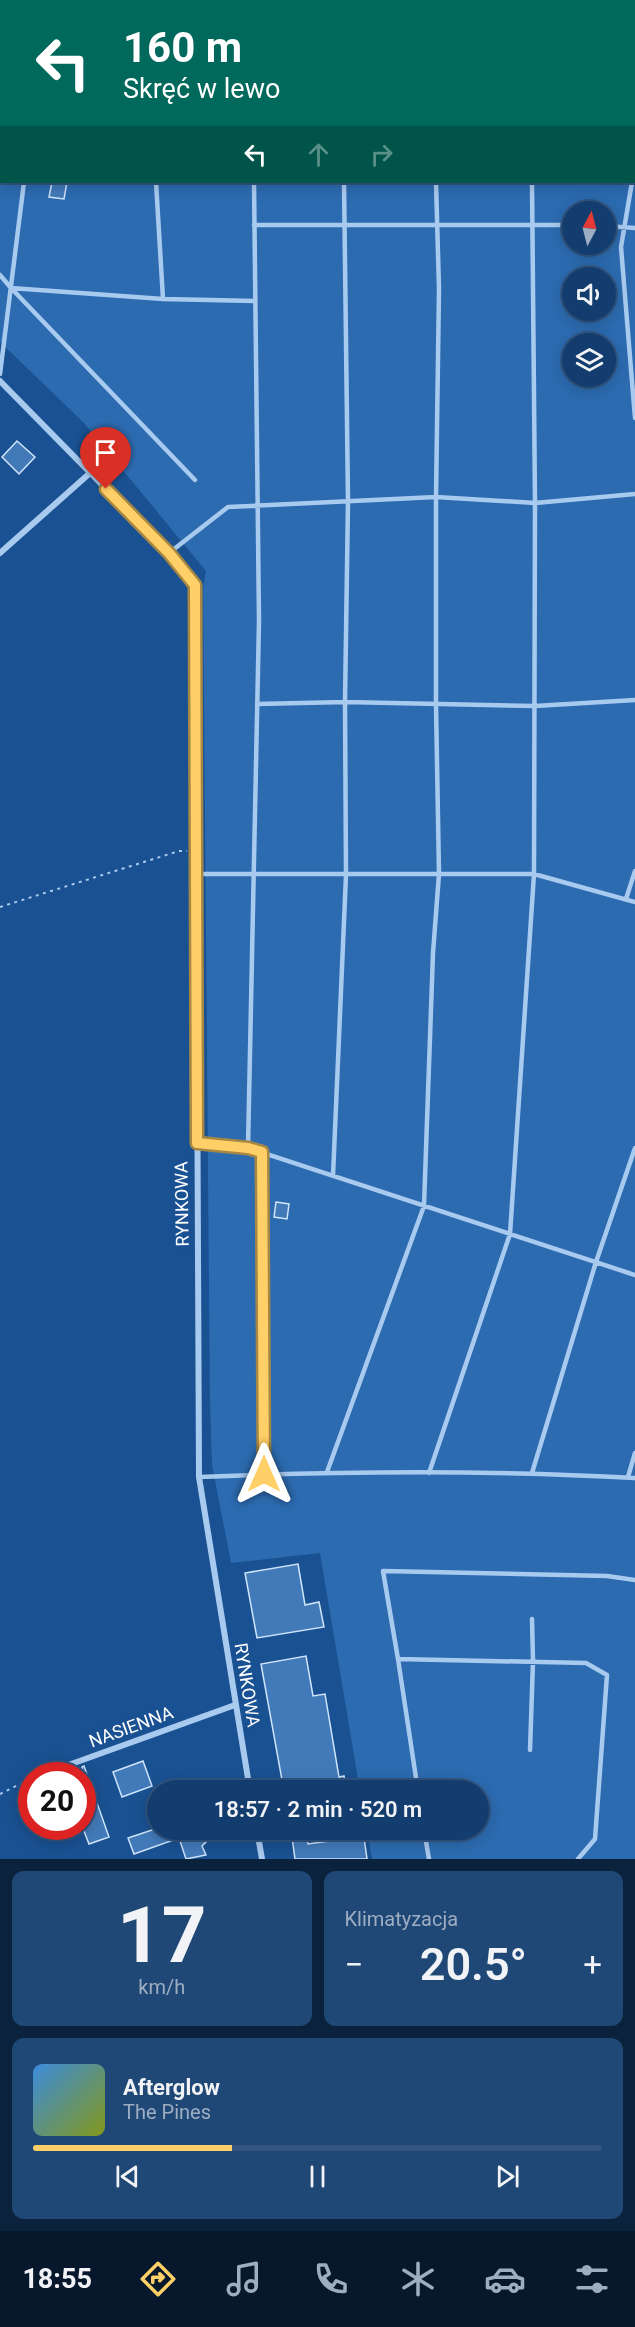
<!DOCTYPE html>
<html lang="pl">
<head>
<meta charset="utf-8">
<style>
  :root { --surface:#133d6e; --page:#204876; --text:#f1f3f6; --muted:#9daec2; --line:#325681; --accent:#ffd067 }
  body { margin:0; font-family:Roboto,sans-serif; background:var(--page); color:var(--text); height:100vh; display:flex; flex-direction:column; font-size:22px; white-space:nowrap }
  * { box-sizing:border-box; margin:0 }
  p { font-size:20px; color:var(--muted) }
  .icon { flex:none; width:33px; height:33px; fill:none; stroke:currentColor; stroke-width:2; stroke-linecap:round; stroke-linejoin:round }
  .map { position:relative; height:1859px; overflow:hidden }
  .drawer { display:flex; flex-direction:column; gap:12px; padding:12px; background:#0a223c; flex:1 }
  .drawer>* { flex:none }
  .guide { position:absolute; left:0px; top:0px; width:636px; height:183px; box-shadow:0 3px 15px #0003,0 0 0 2px var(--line); background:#00695c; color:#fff; overflow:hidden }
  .needle { width:39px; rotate:7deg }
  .fabs { position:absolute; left:562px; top:201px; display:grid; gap:12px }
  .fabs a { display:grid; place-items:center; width:54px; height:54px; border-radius:50%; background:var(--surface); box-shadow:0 3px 15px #0003,0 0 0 2px var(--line); font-size:30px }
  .speed { position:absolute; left:18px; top:1762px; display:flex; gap:12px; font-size:30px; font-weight:700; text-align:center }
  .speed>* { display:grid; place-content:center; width:78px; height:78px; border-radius:50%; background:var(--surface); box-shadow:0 3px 15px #0003,0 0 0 2px var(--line); line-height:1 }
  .speed .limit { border:9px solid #d22; background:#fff; color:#111 }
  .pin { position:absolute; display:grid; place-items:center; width:51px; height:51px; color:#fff; margin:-62px -26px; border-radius:50% 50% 50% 0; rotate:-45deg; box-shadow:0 0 6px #0007 }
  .pin .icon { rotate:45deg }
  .me { position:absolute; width:66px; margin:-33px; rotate:0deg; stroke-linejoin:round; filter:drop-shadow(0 0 4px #0008) }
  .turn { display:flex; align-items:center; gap:21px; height:126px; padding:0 24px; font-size:27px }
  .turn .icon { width:78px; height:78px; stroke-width:2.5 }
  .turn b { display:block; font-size:42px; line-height:51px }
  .lanes { display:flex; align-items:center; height:57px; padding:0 24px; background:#0003; justify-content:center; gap:30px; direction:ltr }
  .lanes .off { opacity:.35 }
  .big { font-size:45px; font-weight:600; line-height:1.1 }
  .drawer .tile { flex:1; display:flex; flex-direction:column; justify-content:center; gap:9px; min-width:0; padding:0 21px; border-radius:12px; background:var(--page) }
  .drawer .dial { align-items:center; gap:0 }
  .dial b { font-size:78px; line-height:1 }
  .song { display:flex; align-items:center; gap:18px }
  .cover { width:72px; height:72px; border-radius:9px; background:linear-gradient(135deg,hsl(210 70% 55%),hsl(70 70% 35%)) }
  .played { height:6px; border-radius:3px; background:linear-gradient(90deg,var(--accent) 35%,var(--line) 35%) }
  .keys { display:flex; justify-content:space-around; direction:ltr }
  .heat { display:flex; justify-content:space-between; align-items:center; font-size:33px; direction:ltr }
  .drawer .tiles { flex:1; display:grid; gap:12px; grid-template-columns:1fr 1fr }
  .tile:last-child { grid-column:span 2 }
  .trip { position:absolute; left:147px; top:1780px; width:342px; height:60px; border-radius:30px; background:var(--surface); box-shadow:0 3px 15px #0003,0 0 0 2px var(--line); font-weight:600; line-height:60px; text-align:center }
  .tabs { display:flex; height:96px; justify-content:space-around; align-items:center; background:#08182c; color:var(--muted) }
  .tabs .icon { width:42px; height:42px }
  .tabs .current { color:var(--accent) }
  .tabs b { font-size:27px; color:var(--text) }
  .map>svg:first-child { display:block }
  .green { fill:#2c6bb0; fill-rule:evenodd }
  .building { fill:#427ab9; stroke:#cfe4fb; stroke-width:1.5 }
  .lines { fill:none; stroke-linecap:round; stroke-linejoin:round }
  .path { stroke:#a9caef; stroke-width:2; stroke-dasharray:3 4.5; stroke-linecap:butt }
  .lane { stroke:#a9caef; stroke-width:4.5 }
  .street { stroke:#a9caef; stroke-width:6 }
  .route-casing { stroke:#a68743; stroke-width:15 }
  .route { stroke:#ffd067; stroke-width:10 }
  .labels { text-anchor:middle; stroke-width:6; stroke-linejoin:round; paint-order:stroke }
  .street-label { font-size:18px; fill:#fff; stroke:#195192 }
</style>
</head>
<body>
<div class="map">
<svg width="635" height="1859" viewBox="0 0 635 1859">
  <rect width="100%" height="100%" fill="#195192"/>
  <path class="green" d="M0 0H635V1859H372L367 1830H478V1791H360L320 1553 231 1563 212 1465 210 1403 203 587 206 571 83 422 0 342ZM2 2H634V182H2ZM573 212H606V244H573ZM573 278H606V310H573ZM573 344H606V376H573Z"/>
  <path class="building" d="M52 182H67L64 199 49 197Z
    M17 441 35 457 19 474 2 457Z
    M276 1202 289 1204 287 1219 274 1217Z
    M298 1564 305 1605 319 1602 324 1627 257 1638 245 1573Z
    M306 1656 313 1696 325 1694 339 1777 344 1776 346 1791H284L261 1664Z
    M143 1761 152 1786 122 1797 113 1772Z
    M84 1766 109 1837 89 1844 82 1826V1767Z
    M152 1830H197L200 1839 208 1840 202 1846 206 1855 186 1859 179 1838 134 1854 128 1838Z
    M291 1830H305L308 1844 329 1841 327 1830H363L367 1859H295Z"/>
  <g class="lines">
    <path class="path" d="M0 907 179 851H187
      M0 1794 30 1779"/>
    <path class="lane" d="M343 0V2
      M528 0V2
      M621 0 623 2
      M45 2V0
      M254 2V0
      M437 2V0
      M634 10 635 11
      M634 169 635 167
      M156 182 163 299 255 301
      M632 182 621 247 635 418
      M254 225H573
      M606 226 635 228
      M0 275 11 288
      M163 299 11 288 195 480
      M0 374 24 182
      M169 553 228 507 436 497 535 503 635 494
      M257 704 345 702 535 706 635 700
      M196 874H534L635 902
      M626 899 635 871
      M197 1143 248 1148 635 1275
      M248 1148 259 621 254 182
      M262 1152 264 1474
      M333 1176 346 875 345 702 348 501 344 182
      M327 1472 424 1206 433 953 439 874 436 705V497L439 289 436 182
      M429 1473 510 1234 534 874 535 503 532 182
      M532 1473 596 1262 635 1148
      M199 1477C344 1471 490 1470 635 1478
      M628 1477 635 1453
      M398 1659 418 1791
      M530 1750 533 1661 532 1619
      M424 1830 429 1859
      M578 1859 595 1839 607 1675 586 1663 398 1659 383 1571 607 1576 635 1580"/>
    <path class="street" d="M0 381 169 553 195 585 199 1477 250 1791
      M0 553 90 473
      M38 1776 235 1705
      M257 1830 262 1859"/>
  </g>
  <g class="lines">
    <defs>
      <path id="route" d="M106 489 169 553 195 585 197 1143 248 1148 262 1152 264 1474"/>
    </defs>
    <use href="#route" class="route-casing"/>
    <use href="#route" class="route"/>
  </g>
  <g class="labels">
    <g class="street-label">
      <text transform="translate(182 1204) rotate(-91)" y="6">RYNKOWA</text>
      <text transform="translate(247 1685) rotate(81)" y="6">RYNKOWA</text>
      <text transform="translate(131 1727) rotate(-20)" y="6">NASIENNA</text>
    </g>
  </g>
</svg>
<div class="fabs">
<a><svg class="needle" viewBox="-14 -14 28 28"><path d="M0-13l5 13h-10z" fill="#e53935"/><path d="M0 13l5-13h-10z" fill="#9daec2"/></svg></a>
<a><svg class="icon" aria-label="sound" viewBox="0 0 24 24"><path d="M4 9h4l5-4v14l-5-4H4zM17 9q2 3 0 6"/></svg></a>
<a><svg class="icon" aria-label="layers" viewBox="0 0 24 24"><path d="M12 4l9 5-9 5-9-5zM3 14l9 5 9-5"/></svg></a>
</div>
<div class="speed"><div class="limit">20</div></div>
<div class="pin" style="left:106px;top:489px;background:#d93025"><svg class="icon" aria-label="arrive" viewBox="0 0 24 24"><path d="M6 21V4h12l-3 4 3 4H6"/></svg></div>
<svg class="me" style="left:264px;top:1474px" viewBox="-20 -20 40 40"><path d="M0-17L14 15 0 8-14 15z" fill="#ffd067" stroke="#fff" stroke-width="4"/></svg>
<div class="trip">18:57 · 2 min · 520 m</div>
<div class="guide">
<div class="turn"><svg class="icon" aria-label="left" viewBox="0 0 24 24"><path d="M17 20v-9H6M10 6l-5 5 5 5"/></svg><div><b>160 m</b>Skręć w lewo</div></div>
<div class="lanes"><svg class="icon" aria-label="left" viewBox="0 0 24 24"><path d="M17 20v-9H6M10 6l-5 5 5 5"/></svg><svg class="icon off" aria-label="ahead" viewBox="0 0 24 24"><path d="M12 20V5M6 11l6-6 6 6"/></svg><svg class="icon off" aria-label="right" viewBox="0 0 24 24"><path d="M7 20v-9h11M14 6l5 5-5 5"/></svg></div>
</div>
</div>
<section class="drawer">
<div class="tiles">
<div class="tile dial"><b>17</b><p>km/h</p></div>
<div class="tile"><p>Klimatyzacja</p>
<div class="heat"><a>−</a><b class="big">20.5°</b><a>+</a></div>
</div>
<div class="tile">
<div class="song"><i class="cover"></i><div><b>Afterglow</b><p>The Pines</p></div></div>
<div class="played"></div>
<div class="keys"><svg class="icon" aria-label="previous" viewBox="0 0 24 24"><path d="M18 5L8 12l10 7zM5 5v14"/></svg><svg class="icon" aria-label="pause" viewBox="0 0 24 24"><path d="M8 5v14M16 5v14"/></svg><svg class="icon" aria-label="next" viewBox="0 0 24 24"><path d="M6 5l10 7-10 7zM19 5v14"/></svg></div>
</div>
</div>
</section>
<nav class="tabs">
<b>18:55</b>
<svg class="icon current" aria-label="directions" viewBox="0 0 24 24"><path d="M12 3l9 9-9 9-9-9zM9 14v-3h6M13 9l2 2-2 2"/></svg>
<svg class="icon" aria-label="music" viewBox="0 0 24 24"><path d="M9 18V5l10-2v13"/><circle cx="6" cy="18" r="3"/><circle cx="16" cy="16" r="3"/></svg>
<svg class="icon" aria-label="phone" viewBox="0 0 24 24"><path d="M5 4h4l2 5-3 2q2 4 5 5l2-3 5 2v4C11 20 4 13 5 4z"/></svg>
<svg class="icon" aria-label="climate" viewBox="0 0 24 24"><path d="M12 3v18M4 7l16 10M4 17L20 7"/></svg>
<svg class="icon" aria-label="car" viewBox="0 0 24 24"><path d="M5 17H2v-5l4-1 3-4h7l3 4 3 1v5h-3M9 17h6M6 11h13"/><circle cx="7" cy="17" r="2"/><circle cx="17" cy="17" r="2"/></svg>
<svg class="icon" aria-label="filters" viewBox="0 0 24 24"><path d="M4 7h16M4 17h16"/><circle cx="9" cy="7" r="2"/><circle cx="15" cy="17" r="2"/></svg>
</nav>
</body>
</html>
